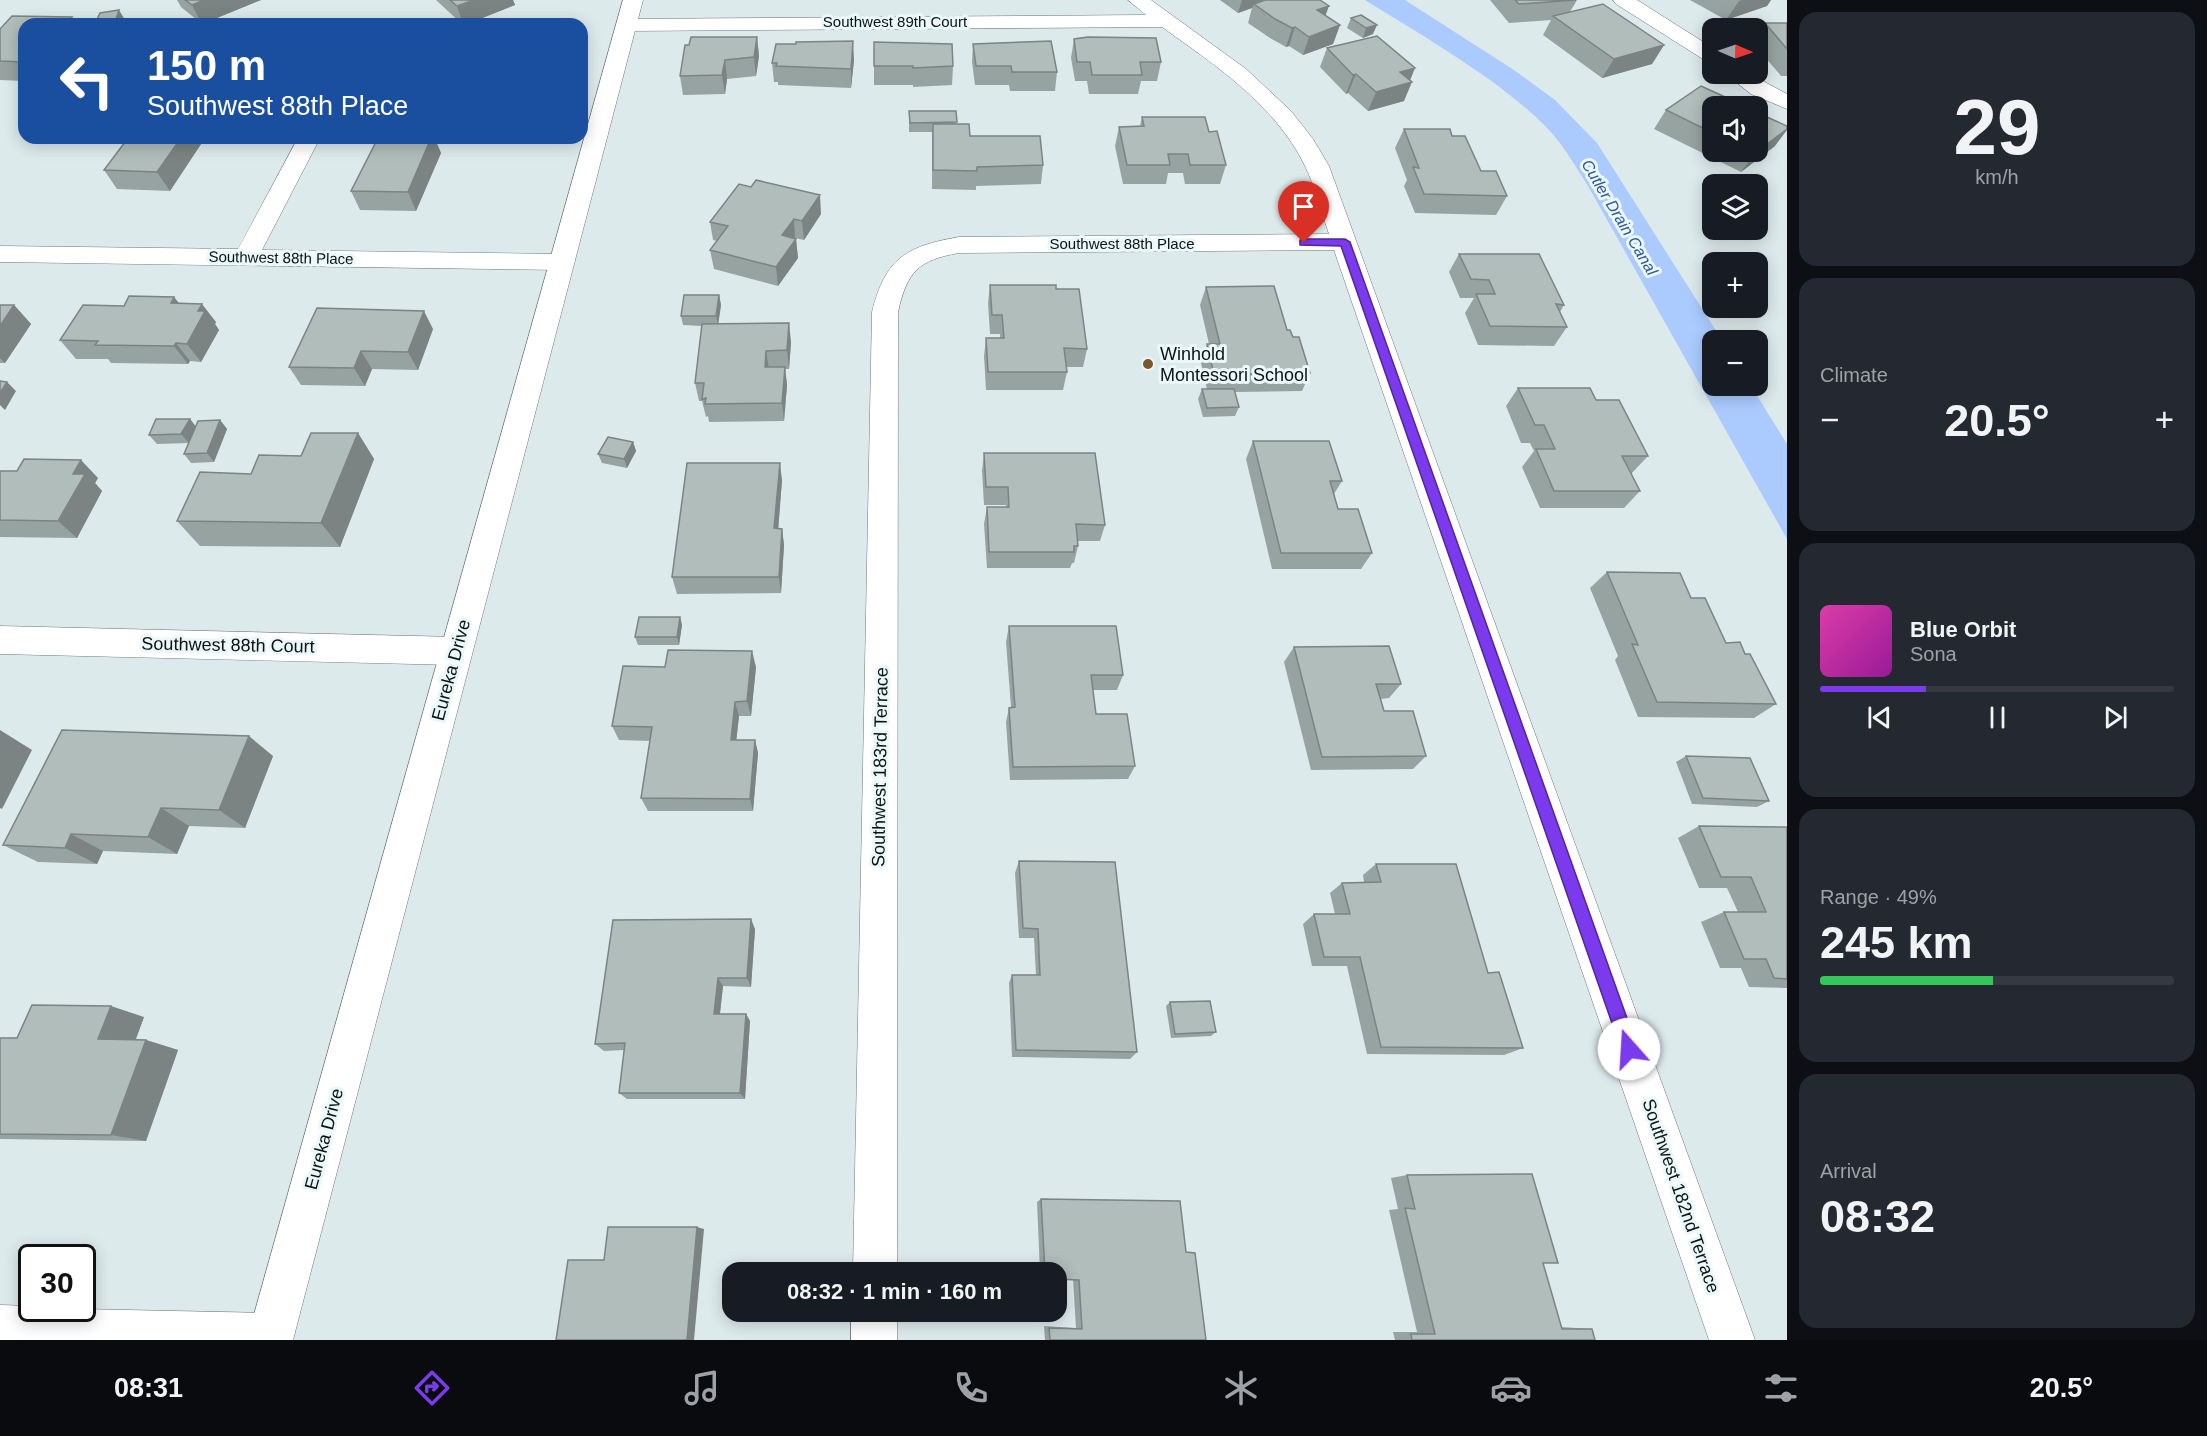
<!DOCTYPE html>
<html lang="en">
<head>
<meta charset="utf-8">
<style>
  :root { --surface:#171b24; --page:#242831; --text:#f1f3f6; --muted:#9ea1a6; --line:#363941; --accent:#7c3aed }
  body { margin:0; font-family:Helvetica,sans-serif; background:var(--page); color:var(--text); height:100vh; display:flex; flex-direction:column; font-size:22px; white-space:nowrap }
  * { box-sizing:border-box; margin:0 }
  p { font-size:20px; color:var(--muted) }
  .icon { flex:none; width:33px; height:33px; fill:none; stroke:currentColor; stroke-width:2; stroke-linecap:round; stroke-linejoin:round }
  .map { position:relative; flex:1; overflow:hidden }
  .panel { display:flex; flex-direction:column; gap:12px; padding:12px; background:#0d0f14; width:420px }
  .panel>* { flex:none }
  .banner { position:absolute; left:18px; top:18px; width:570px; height:126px; border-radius:18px; box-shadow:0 3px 15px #0003; background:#1a4fa0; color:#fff; overflow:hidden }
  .needle { width:39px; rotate:92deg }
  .tools { position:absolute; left:1702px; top:18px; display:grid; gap:12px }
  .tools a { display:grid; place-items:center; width:66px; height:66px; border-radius:12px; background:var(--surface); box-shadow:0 3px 15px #0003; font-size:30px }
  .speed { position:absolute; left:18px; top:1244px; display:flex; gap:12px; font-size:30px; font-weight:700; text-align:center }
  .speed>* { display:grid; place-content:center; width:78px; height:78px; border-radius:50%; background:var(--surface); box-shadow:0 3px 15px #0003; line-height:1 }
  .speed .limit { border:3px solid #111; border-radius:9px; background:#fff; color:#111 }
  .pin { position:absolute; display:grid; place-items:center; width:51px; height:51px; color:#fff; margin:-62px -26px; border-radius:50% 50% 50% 0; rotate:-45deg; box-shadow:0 0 6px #0007 }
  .pin .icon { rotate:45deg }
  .me { position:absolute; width:66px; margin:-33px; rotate:341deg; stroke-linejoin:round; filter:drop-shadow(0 0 4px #0008) }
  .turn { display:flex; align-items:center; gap:21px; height:126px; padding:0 30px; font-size:27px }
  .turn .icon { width:78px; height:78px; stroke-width:2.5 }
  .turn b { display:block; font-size:42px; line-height:51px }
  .big { font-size:45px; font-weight:700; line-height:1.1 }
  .panel .tile { flex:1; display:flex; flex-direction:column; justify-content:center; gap:9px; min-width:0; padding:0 21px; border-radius:18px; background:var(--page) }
  .panel .dial { align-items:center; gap:0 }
  .dial b { font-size:78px; line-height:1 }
  .song { display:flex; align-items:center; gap:18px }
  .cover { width:72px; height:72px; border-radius:9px; background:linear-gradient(135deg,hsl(320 70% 55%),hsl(300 70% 35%)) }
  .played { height:6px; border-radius:3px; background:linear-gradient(90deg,var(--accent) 30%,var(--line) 30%) }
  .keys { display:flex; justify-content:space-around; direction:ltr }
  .heat { display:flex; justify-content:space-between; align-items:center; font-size:33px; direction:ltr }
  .charge { height:9px; border-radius:4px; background:linear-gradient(90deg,#34c759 49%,var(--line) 0) }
  .trip { position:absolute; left:722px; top:1262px; width:345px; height:60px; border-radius:18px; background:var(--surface); box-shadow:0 3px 15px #0003; font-weight:700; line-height:60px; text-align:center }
  .dock { display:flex; height:96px; justify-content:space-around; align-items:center; background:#090b0e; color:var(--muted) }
  .dock .icon { width:42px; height:42px }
  .dock .active { color:var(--accent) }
  .dock b { font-size:27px; color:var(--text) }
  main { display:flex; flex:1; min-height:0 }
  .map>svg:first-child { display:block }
  .water { fill:#abcbff }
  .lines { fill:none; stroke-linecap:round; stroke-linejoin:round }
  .minor-casing { stroke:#6c787a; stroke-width:1 }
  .secondary-casing { stroke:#6c787a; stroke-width:1 }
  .minor { fill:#fff; fill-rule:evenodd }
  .secondary { fill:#fff; fill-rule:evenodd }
  .wall { fill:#97a3a0 }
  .shaded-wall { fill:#7b8482 }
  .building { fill:#b0bdba; stroke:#7b8482; stroke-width:1.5 }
  .route { fill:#7c3aed; stroke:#51269a; stroke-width:1.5 }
  .poi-dot { fill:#79572f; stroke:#eaf8f9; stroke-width:2 }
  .labels { text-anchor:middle; stroke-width:6; stroke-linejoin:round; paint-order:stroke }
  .far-street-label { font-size:15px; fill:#0d1212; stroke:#eaf8f9 }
  .far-water-label { font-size:16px; font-style:italic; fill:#315795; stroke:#eaf8f9 }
  .poi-label { font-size:18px; fill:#0d1212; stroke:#eaf8f9; text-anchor:start }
  .street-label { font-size:18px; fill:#0d1212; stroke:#eaf8f9 }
</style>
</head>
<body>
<main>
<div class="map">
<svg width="1787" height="1340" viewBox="0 0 1787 1340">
  <rect width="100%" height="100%" fill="#ddeaec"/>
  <path class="water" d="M1365 0H1405L1514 70 1555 100 1597 143 1722 340H1713V386H1751L1787 444V539L1588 186C1576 167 1564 146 1549 130 1501 80 1424 37 1365 0Z"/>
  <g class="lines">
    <defs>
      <path id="minor" d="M1128 0H1151L1246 69 1291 111 1313 139 1329 166 1755 1340H1709L1334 250 959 253C918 260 907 272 898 312L897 1272H853L872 312C885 258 907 246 959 237L1329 234C1321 211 1315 186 1304 164 1274 104 1215 65 1162 27L626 31 619 29 616 25 619 21 626 19 1146 15Z
        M1613 0H1637L1713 48V63L1706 61 1616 4Z
        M1726 74H1750L1787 94V109L1751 94Z
        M298 138H320L262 250 562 254 571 256 574 262 571 268 562 270 0 262V246L238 249Z
        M0 626 456 637 468 641 472 651 468 661 456 665 0 654Z
        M0 1305 32 1306V1308L271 1313 287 1320 294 1336 292 1340H0Z
        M851 1311H897V1340H851Z"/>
      <path id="secondary" d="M623 0H643L293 1340H247Z"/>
    </defs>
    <use href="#minor" class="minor-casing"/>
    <use href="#secondary" class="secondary-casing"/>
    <use href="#minor" class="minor"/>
    <use href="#secondary" class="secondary"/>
  </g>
  <path class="wall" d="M177 0H261L202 24 181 7Z
    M436 0H513L515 5 467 24H462Z
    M1220 0H1320L1326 16 1340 25 1333 44 1303 55 1289 46 1286 47 1270 38 1248 23 1252 8 1238 13Z
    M1490 0H1577L1570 12 1664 45 1652 64 1602 78 1543 35 1551 20 1509 23Z
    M1690 0H1771L1767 6 1726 20Z
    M1361 15 1373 34 1363 38 1347 28 1351 18Z
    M1765 23H1787V76H1781L1758 49V33Z
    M24 24V81L0 80V29Z
    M757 37 759 56 756 76 727 79 725 94 683 95 680 76 689 45Z
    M1074 39 1161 62 1157 81H1141L1138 94H1089L1087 81H1075L1071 58Z
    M973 44 1057 72 1055 91H1010L1009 85H975L972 62Z
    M1327 48 1410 80 1404 101 1368 111 1348 93 1346 94 1320 67Z
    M854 60 851 88 778 85V82H774L772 63Z
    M874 66H953L952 85 913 87V85H874Z
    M1713 106V152H1758L1775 146 1741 172 1654 129 1666 110Z
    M909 111H956V124L970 136 1043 165 1041 184 976 186V190L932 189V132H909Z
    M1142 117 1209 132 1226 165 1220 184H1185L1183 173H1168L1166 184H1123L1115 146 1119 127 1140 126Z
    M1404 129 1452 136 1481 171 1507 196 1496 215 1415 213 1404 186 1407 180 1395 148Z
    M128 138H205L170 191 117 189 104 170Z
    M450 138H484L483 143H452Z
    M437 144 441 153 416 211 360 210 351 191Z
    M821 214 804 240 795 238 796 239 798 258 778 286 714 269 710 250 717 241 713 240 710 222Z
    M1459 254 1564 305 1560 312 1567 327 1554 346 1478 345 1465 313 1474 298H1460L1449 272Z
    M990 285 1056 289 1087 349 1083 367H1066L1067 372 1063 390H986L984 356 986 338H1000V334H990L988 303Z
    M1206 287 1287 330 1293 337 1310 373 1302 391 1234 392 1239 407 1235 416 1203 417 1198 399 1202 389H1207L1201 363 1207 344H1209L1200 305Z
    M719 295 721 305 718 324 791 342 789 369H785L787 385 784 421 709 422 708 416 706 417 702 401H699L695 383 702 326 683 325 681 316Z
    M174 297 179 303 216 322 215 324 219 330 201 362 190 361 188 364 111 363 108 359H76L60 340 124 306Z
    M0 305H14L31 324 5 363H0Z
    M433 329 418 370 372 369 365 386 301 385 289 367Z
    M1518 388 1596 400 1648 456 1631 474 1640 491 1624 508H1540L1522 467 1534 451 1530 443H1521L1506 406Z
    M190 419 196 427 220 420 227 429 214 462 191 463 184 454 189 443 157 444 149 435Z
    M358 433 374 459 340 547 200 546 177 521 251 474 301 456Z
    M1253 441 1342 481 1334 494 1338 509 1372 553 1361 569H1272L1246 459Z
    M633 442 636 451 627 468 602 463 598 454Z
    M984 453 1105 525 1100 541H1078V546L1074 563H1072L1070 568H987L984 524 987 507H1006V505H984L982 471Z
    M0 471 98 478 95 483 102 491 77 538 0 537Z
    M782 480 778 529H782L784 545 781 593 677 594 672 577Z
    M1607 572 1691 598 1726 643 1745 654 1776 704 1754 718 1638 717 1615 660 1618 656 1590 588Z
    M680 617 682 625 679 645H638L635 637Z
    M1009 626 1123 675 1117 690H1093L1096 714 1135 766 1128 779 1010 780 1006 722 1009 708 1011 707 1006 642Z
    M1294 647 1401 684 1389 698 1381 699 1384 711 1426 756 1413 769 1311 770 1284 662Z
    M665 667H756L751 716H739L736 740H755L758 753 753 811H648L641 798 650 741 619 740 612 726Z
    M273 756 245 828 189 826 177 854 103 851 97 864 38 862 3 845Z
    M1686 756 1769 801 1757 807 1692 804 1676 762Z
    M1699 826 1787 827V988L1749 987 1741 968H1720L1701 922 1724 912H1738L1727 888H1699L1678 838Z
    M1019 861 1137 1052 1130 1059 1012 1057 1009 983 1012 975H1036L1034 938H1019L1015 873Z
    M1376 864 1488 973 1523 1048 1504 1055 1367 1054 1347 966H1312L1303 924 1314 914H1335L1330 893 1342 883 1364 882 1363 875Z
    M755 929 751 987 723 986 720 1014H746L750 1021 745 1099H627L619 1093 624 1050 604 1051 595 1044Z
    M1170 1002 1216 1032 1211 1036 1171 1038 1166 1006Z
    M144 1017 136 1039 146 1040 178 1050 146 1141 0 1139V1038H17Z
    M1407 1175 1543 1263 1561 1327 1592 1329 1595 1340H1395L1393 1332H1417L1389 1210 1398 1209 1391 1178Z
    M1041 1199 1186 1252 1206 1340H1045L1044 1326 1076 1328 1073 1279 1056 1272H1040L1037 1202Z"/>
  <path class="shaded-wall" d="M204 0H261L202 24 192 5Z
    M474 0H513L515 5 467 24H463L457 6Z
    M1242 0H1275L1254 4 1252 8 1238 13Z
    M1742 0H1771L1767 6 1726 20 1739 1Z
    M1329 6 1322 25 1317 10Z
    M119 10 125 20 124 24H101Z
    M72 17 76 24H66Z
    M1340 25 1333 44 1303 55 1309 37Z
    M1377 25 1373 34 1363 38 1366 28Z
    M1295 27 1289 46 1286 47 1292 28Z
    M757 37 759 56 756 76 754 57Z
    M853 41 854 60 851 88V69Z
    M1664 45 1652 64 1602 78 1614 59Z
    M725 60 727 79 725 94 722 75Z
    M1415 68 1409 83 1412 82 1404 101 1368 111 1376 92 1400 72Z
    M1356 74 1348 93 1346 94 1353 75Z
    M1787 129V130L1775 146 1741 172 1755 153Z
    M181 138H205L170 191 157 172Z
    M431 138H439L437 144 441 153 416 211 408 192Z
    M820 195 821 214 804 240 802 221Z
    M794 219 795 238 784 254 782 235Z
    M796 239 798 258 778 286 776 267Z
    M719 295 721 305 718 326 716 316Z
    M174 297 188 316 171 303Z
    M202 304 216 322 215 324 219 330 201 362 187 344 198 311Z
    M14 305 31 324 5 363 0 358V326Z
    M424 311 433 329 418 370 408 352Z
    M789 323 791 342 789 369 787 350Z
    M176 343 190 361 188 364 174 346Z
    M361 351 372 369 365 386 354 368Z
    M766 351 769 369 765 367Z
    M785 367 787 385 784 421 782 403Z
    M7 382 16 391 5 410 0 405V393Z
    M190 419 197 428 189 443 181 434Z
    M220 420 227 429 214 462 207 453Z
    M358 433 374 459 340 547 321 523Z
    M633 442 636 451 627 468 624 459Z
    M81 460 98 478 95 483 102 491 77 538 58 521 73 474Z
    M780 463 782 480 777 545 774 528Z
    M782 529 784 545 781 593 779 577Z
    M680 617 682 625 679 645 677 637Z
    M752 651 756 667 751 716 747 701Z
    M735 702 739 716 735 753 731 740Z
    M0 730 32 750 2 809 0 808Z
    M249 736 273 756 245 828 219 810Z
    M755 740 758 753 753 811 750 799Z
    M161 808 189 826 177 854 148 837Z
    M71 834 103 851 97 864 65 848Z
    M751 919 755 929 751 987 747 978Z
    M718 978 723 986 719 1021 714 1014Z
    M111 1006 144 1017 132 1049 98 1039Z
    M746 1014 750 1021 745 1099 740 1093Z
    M146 1040 178 1050 146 1141 111 1135Z
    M697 1227 704 1229 694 1340H687Z"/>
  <path class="building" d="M185 0H204L192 5Z
    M450 0H474L457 6Z
    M1265 0H1320L1329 6 1317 10 1340 25 1309 37 1295 27 1292 28 1275 19 1254 4Z
    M1515 0H1576L1519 4Z
    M1603 4 1664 45 1614 59 1553 16Z
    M119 10 115 22 95 24 100 13Z
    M1361 15 1377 25 1366 28 1351 18Z
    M12 16 72 17 66 24H24V62L0 61V29Z
    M1765 23H1787V49Z
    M1377 36 1415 68 1400 72 1412 82 1376 92 1356 74 1353 75 1327 48Z
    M691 37H757L754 57 725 60 722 75 680 76 685 45H689Z
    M1088 37 1156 38 1161 62H1140L1142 75H1092L1090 62H1077L1074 39Z
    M853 41 851 69 776 66 777 63H772L776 44H796V42Z
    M1051 41 1057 72H1012L1011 66H976L973 44Z
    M874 42 952 44 953 66 913 68V66H874Z
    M1701 86 1745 106H1713V133L1666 110Z
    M909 111H956L957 122 910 123Z
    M1758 113 1787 126V129L1758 151Z
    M1142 117H1205L1209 132 1217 131 1226 165H1190L1188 154H1168L1170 165H1127L1119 127 1144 126Z
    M933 124H969L970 136H1040L1043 165 977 167V171L933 170Z
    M1404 129H1450L1452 136H1465L1481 171H1496L1507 196 1424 194 1413 167 1419 168Z
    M128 138H181L157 172 104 170Z
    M378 138H431L408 192 351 191Z
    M756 180 820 195 802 221 794 219 782 235 796 239 776 267 710 250 728 226 710 222 739 184 751 187Z
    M1459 254H1539L1564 305 1556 304 1567 327 1490 326 1476 294H1495L1489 280 1471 279Z
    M990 285H1056V289H1079L1087 349 1064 348 1067 372H988L986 338H1004L1002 315H992Z
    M1274 286 1287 330H1290L1293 337H1299L1310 373 1214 374 1207 344H1220L1206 287Z
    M684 295H719L716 316H681Z
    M129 296 174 297 171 303 202 304 198 311H205L187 344 176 343 174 346 95 345 98 341 60 340 83 305 124 306Z
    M0 305H14L0 326Z
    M317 308 424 311 408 352 361 351 354 368 289 367Z
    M789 323 787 350 766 351 765 367H785L782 403 705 404 706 398 702 399 704 383H695L702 324Z
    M0 381 7 382 0 393Z
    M1518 388H1590L1596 400H1619L1648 456H1622L1640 491H1554L1536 449H1555L1544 425H1535Z
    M1202 389H1234L1239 407 1207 408Z
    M156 419H190L181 434 149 435Z
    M220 420 207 453 184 454 198 421Z
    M311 433H358L321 523 177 521 200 472 251 474 259 455 301 456Z
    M608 437 633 442 624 459 598 454Z
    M1253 441H1329L1342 481H1330L1338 509H1358L1372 553H1281Z
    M984 453H1095L1105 525 1076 524 1078 546H1074V552H989L987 507H1009L1008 487H986Z
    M24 459 81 460 73 474H85L58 521 0 520V471H17Z
    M687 463H780L774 528 782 529 779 577H672Z
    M1607 572 1680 573 1691 598H1705L1726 643 1740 642 1745 654H1750L1776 704 1657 702 1632 644 1638 645Z
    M639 617H680L677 637H635Z
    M1009 626H1116L1123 675H1091L1096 714H1127L1135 766 1013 767 1009 708 1015 707Z
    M1389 646 1401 684H1376L1384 711H1413L1426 756 1322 757 1294 647Z
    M668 650 752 651 747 701 735 702 731 740H755L750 799 641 798 652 727 612 726 623 666 665 667Z
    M62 730 249 736 219 810 161 808 148 837 71 834 65 848 3 845Z
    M1686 756 1750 758 1769 801 1703 798Z
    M1699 826 1787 827V979L1774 978 1766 959H1744L1724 912H1766L1751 877H1721Z
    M1019 861 1115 862 1137 1052 1016 1050 1012 975H1040L1038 929 1023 928Z
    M1376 864H1456L1488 973 1499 972 1523 1048 1381 1047 1360 957H1324L1314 914H1350L1342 883 1381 882Z
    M751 919 747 978H718L714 1014H746L740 1093H619L625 1043 595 1044 613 920Z
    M1210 1001 1216 1032 1175 1034 1170 1002Z
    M32 1005 111 1006 98 1039 146 1040 111 1135 0 1134V1038H17Z
    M1532 1174 1558 1263H1543L1562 1329H1592L1595 1340H1412L1411 1334H1435L1405 1208 1415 1209 1407 1175Z
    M1041 1199 1180 1201 1186 1252 1195 1253 1206 1340H1050L1049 1328 1082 1329 1079 1280 1056 1279V1272H1045Z
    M608 1227H697L687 1340H556L568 1260H604Z"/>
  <path class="route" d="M1304 239H1345L1350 242 1638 1049 1635 1055 1629 1057 1623 1055 1621 1049 1341 246 1300 245V240Z"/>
  <circle class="poi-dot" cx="1148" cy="364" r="6"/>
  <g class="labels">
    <g class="far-street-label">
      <text x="895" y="27">Southwest 89th Court</text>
      <text x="1122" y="249">Southwest 88th Place</text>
      <text transform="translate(281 258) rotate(1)" y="5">Southwest 88th Place</text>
    </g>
    <g class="far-water-label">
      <text transform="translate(1620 217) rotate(59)" y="6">Cutler Drain Canal</text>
    </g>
    <g class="poi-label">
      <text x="1160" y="360">Winhold<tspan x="1160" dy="21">Montessori School</tspan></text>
    </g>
    <g class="street-label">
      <text transform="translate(228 645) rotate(1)" y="6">Southwest 88th Court</text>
      <text transform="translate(451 670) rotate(-75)" y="6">Eureka Drive</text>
      <text transform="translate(880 767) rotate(-89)" y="6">Southwest 183rd Terrace</text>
      <text transform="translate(324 1139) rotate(-75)" y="6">Eureka Drive</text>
      <text transform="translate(1681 1196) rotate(71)" y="6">Southwest 182nd Terrace</text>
    </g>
  </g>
</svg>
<div class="tools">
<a><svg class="needle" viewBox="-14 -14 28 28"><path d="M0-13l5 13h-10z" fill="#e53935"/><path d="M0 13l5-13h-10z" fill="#9ea1a6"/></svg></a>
<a><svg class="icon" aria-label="sound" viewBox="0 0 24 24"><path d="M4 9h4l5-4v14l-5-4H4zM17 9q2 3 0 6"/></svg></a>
<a><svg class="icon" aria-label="layers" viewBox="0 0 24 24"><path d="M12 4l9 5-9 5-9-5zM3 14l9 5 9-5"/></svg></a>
<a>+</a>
<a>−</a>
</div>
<div class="speed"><div class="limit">30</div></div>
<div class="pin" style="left:1304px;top:243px;background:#d93025"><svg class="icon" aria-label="arrive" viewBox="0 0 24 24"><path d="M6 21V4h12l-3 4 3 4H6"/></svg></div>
<svg class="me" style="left:1629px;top:1049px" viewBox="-20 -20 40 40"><circle r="19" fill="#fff"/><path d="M0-13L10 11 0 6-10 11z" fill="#7c3aed"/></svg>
<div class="trip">08:32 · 1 min · 160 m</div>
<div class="banner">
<div class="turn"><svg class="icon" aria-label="left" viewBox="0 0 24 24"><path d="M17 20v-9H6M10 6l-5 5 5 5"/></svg><div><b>150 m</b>Southwest 88th Place</div></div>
</div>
</div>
<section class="panel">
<div class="tile dial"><b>29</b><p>km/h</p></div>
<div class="tile"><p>Climate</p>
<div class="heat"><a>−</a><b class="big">20.5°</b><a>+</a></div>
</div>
<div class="tile">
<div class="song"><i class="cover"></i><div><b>Blue Orbit</b><p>Sona</p></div></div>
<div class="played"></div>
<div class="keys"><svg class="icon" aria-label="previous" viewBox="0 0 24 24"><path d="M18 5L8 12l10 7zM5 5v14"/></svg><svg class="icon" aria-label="pause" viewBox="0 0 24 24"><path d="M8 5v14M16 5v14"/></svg><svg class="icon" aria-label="next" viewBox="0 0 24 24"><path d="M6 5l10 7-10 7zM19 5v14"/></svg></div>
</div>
<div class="tile"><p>Range · 49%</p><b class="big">245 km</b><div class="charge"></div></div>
<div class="tile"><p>Arrival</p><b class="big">08:32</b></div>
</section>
</main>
<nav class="dock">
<b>08:31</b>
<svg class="icon active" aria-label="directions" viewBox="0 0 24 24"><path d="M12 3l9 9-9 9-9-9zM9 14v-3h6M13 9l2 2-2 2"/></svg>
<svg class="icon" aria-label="music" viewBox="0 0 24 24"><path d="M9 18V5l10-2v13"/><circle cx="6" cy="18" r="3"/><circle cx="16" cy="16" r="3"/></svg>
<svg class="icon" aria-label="phone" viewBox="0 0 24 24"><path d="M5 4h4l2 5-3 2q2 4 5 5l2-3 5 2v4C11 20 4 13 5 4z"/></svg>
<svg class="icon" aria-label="climate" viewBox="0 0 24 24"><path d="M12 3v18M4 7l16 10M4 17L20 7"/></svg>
<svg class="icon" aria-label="car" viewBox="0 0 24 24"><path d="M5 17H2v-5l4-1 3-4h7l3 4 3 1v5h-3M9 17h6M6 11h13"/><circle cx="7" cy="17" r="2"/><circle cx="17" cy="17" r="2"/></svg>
<svg class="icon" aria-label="filters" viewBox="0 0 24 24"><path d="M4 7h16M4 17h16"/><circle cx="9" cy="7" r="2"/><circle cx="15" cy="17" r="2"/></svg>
<b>20.5°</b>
</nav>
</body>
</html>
